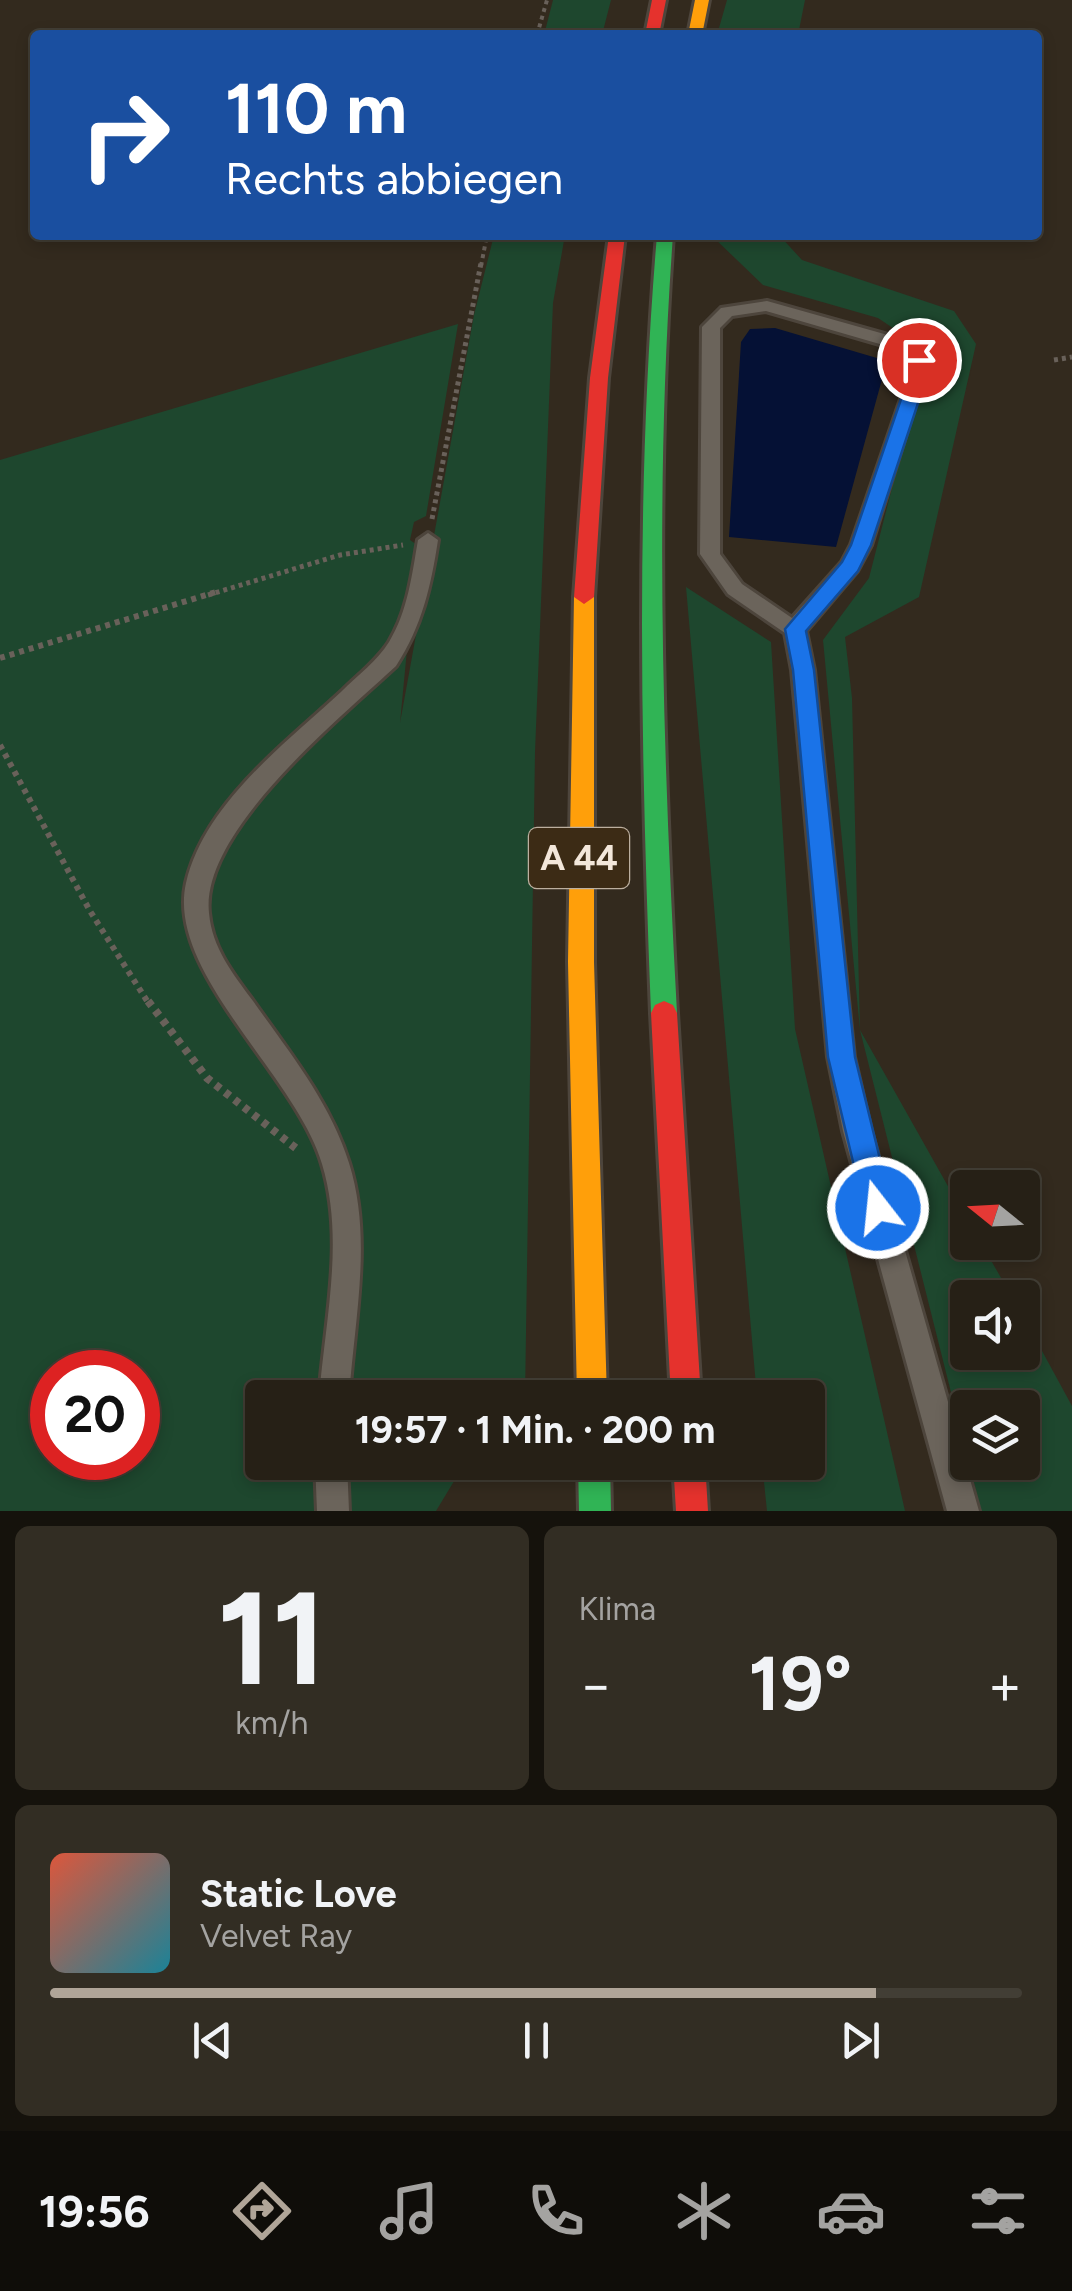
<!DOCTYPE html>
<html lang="de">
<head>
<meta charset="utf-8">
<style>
  :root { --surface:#262016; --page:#322d23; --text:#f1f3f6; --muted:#a4a3a1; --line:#423e35; --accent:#b0a598 }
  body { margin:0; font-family:Figtree,sans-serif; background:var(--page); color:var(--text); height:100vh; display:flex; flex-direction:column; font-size:38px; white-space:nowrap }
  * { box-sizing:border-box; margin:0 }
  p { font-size:32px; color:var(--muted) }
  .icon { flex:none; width:55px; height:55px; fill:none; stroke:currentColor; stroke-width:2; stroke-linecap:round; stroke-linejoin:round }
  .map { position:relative; height:1511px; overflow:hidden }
  .drawer { display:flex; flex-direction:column; gap:15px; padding:15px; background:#15120c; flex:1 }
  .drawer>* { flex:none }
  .guide { position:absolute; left:30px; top:30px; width:1012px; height:210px; border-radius:10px; box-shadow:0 5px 15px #0003,0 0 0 2px var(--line); background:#1a4fa0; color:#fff; overflow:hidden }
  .needle { width:65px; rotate:288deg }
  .fabs { position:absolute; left:950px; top:1170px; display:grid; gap:20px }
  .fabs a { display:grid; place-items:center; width:90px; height:90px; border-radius:10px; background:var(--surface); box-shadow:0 5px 15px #0003,0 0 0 2px var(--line); font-size:50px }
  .speed { position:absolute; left:30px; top:1350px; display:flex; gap:20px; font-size:50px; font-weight:700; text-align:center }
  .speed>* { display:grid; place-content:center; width:130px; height:130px; border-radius:50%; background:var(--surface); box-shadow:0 5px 15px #0003,0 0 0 2px var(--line); line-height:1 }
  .speed .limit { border:15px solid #d22; background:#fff; color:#111 }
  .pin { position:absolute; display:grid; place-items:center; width:85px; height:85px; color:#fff; margin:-42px; border:5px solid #fff; border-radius:50%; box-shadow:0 2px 10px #0007 }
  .me { position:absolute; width:110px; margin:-55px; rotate:344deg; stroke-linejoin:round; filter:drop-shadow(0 0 8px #0008) }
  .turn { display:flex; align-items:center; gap:35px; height:210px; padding:0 30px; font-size:45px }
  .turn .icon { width:130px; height:130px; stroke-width:2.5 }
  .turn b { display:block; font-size:70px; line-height:85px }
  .big { font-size:75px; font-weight:700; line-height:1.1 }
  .drawer .widget { flex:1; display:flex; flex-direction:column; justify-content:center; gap:15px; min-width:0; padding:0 35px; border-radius:15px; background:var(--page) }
  .drawer .dial { align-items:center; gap:0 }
  .dial b { font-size:130px; line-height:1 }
  .song { display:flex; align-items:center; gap:30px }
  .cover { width:120px; height:120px; border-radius:15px; background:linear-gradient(135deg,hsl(10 70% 55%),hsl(190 70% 35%)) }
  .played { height:10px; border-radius:5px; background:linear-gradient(90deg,var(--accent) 85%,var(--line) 85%) }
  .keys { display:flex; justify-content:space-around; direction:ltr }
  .heat { display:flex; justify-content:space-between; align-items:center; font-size:55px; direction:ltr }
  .drawer .tiles { flex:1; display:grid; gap:15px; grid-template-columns:1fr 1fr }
  .widget:last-child { grid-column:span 2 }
  .trip { position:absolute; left:245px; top:1380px; width:580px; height:100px; border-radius:10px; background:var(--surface); box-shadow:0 5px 15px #0003,0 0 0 2px var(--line); font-weight:700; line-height:100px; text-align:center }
  .tab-bar { display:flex; height:160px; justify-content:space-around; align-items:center; background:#0f0d09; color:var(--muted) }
  .tab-bar .icon { width:70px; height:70px }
  .tab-bar .active { color:var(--accent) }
  .tab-bar b { font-size:45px; color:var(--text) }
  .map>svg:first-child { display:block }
  .green { fill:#1e472e; fill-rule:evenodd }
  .water { fill:#051135 }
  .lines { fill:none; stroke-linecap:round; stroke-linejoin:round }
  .lane-casing { stroke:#4d453c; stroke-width:6 }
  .fast-casing { stroke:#4d453c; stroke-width:6 }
  .slow-casing { stroke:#4d453c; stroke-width:6 }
  .jam-casing { stroke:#4d453c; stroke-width:6 }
  .path-far3 { stroke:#69615a; stroke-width:4; stroke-dasharray:4 4; stroke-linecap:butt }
  .path-far2 { stroke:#69615a; stroke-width:5; stroke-dasharray:4 4; stroke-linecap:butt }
  .path-far1 { stroke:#69615a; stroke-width:6; stroke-dasharray:5 5; stroke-linecap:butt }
  .path { stroke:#69615a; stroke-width:8; stroke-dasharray:6 6; stroke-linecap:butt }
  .lane { fill:#6b645b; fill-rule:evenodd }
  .fast { fill:#30b455; fill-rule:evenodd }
  .slow { fill:#ff9f0a; fill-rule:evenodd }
  .jam { fill:#e5322d; fill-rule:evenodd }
  .route { fill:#1a73e8; stroke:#114b97; stroke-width:2.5 }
  .labels { text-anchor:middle; stroke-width:10; stroke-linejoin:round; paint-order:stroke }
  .shield { fill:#3c2b15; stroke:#bcaf9f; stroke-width:2.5 }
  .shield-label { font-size:35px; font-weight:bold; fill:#f3e7da }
</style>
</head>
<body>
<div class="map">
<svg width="1072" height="1511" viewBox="0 0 1072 1511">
  <rect width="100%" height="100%" fill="#332a1e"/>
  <path class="green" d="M553 0H611L602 35H544Z
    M727 0H805L798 35H717Z
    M494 235H565L553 303 535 752 525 1397 262 1398V1462H525V1467L462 1468 436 1511H0V460L458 324 426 516 414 522 410 540 417 545 400 723 474 315ZM52 1372H138V1458H52Z
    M711 235H779L802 260 954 311 976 344 919 597 845 637 852 698 860 1030 967 1220 968 1242 981 1243 1012 1297 968 1298V1352H1022L1023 1316 1072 1406V1511H981L969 1463 1022 1462V1408H968L967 1456 860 1030 823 640 869 578 927 351 878 318 763 285Z
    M686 587 771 642 795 1029 905 1511H767L762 1463 808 1462V1398L757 1397Z"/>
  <path class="water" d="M775 328 887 361 836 547 729 537 741 342 750 329Z"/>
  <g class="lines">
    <defs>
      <path id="lane" d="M767 301 902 339 919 349 928 364 871 545 857 571 806 631 814 670 854 1057 871 1131 979 1511H947L843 1131 828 1057 792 670 785 633 728 594 700 554 702 327 721 308ZM766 311 890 347 907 357 911 370 851 545 842 562 792 618 742 584 720 554V328L732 316Z
        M428 533 438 540C431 586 422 626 396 666 339 719 200 832 209 913 212 948 233 974 253 1001 289 1052 330 1102 349 1163 373 1239 354 1321 349 1398H319C325 1321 345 1239 322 1164 296 1075 166 973 186 883 204 804 286 743 342 691 358 675 377 661 389 642 408 611 412 574 418 540Z
        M315 1462H347L349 1511H317Z"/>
      <path id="fast" d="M657 235H673C654 495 663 753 677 1013L673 1021 664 1025 655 1021 651 1013C641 753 635 495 657 235Z
        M578 1462H610L611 1511H579Z"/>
      <path id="slow" d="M695 0H709L702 35H688Z
        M584 590 594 597V962L607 1398H577L568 962 574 597Z"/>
      <path id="jam" d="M652 0H666L659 35H645Z
        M609 235H625L608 378 594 597 584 604 574 597 590 378Z
        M664 1001 673 1005 677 1013 701 1398H671L651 1013 655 1005Z
        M673 1462H705L708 1511H676Z"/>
    </defs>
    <use href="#lane" class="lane-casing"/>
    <use href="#fast" class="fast-casing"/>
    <use href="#slow" class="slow-casing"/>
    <use href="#jam" class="jam-casing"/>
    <path class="path-far3" d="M537 35 547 0
      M481 266 487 235"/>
    <path class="path-far2" d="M1054 360 1072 357
      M432 519 481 263
      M208 595 340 555 403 545"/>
    <path class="path-far1" d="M0 658 216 592
      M0 745 90 911 149 1004"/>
    <path class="path" d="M148 1001 207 1078 297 1149"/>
    <use href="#lane" class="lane"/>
    <use href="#fast" class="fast"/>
    <use href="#slow" class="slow"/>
    <use href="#jam" class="jam"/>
  </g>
  <path class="route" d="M919 354 928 360 929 370 871 545 858 571 806 631 814 670 855 1057 892 1208 888 1217 878 1221 868 1217 864 1208 828 1057 793 670 785 629 842 562 851 545 911 370 910 360Z"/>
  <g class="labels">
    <rect class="shield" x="529" y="828" width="100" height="60" rx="8"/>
    <g class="shield-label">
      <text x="579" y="870">A 44</text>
    </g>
  </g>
</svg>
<div class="fabs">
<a><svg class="needle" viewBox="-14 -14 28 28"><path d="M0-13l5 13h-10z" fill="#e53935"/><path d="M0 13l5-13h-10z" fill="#a4a3a1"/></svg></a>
<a><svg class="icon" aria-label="sound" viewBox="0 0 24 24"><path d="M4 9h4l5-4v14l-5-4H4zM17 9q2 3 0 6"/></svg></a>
<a><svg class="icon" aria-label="layers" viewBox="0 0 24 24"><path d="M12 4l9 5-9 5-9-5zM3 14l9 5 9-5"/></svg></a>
</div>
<div class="speed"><div class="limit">20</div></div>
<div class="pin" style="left:919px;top:360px;background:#d93025"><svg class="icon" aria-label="arrive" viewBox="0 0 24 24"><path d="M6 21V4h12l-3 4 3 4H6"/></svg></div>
<svg class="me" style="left:878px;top:1208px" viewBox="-20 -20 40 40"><circle r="17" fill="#1a73e8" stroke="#fff" stroke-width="3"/><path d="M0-11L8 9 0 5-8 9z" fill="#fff"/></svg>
<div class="trip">19:57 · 1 Min. · 200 m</div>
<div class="guide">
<div class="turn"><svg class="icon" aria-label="right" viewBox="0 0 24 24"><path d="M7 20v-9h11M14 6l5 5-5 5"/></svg><div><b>110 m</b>Rechts abbiegen</div></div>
</div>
</div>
<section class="drawer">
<div class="tiles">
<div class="widget dial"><b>11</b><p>km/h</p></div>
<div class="widget"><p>Klima</p>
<div class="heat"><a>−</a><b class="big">19°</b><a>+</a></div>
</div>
<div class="widget">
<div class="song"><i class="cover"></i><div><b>Static Love</b><p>Velvet Ray</p></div></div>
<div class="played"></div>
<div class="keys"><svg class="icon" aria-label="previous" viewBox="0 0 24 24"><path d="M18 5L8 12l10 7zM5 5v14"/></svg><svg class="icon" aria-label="pause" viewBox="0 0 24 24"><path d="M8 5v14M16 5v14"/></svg><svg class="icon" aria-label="next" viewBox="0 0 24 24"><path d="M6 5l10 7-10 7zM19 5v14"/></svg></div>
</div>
</div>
</section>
<nav class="tab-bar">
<b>19:56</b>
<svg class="icon active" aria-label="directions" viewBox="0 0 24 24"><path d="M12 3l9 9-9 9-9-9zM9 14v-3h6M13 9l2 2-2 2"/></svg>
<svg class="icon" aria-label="music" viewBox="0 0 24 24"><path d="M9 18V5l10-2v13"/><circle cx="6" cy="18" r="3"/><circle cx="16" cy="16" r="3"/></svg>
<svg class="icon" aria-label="phone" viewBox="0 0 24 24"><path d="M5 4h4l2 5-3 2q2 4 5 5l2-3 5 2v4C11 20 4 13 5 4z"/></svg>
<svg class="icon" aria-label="climate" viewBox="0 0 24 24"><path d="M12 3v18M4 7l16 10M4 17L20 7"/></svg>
<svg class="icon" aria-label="car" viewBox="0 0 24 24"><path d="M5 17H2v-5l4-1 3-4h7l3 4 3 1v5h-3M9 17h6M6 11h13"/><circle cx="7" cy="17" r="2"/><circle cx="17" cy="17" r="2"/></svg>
<svg class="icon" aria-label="filters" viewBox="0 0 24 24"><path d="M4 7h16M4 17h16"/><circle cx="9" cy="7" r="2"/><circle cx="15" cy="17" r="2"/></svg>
</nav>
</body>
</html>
